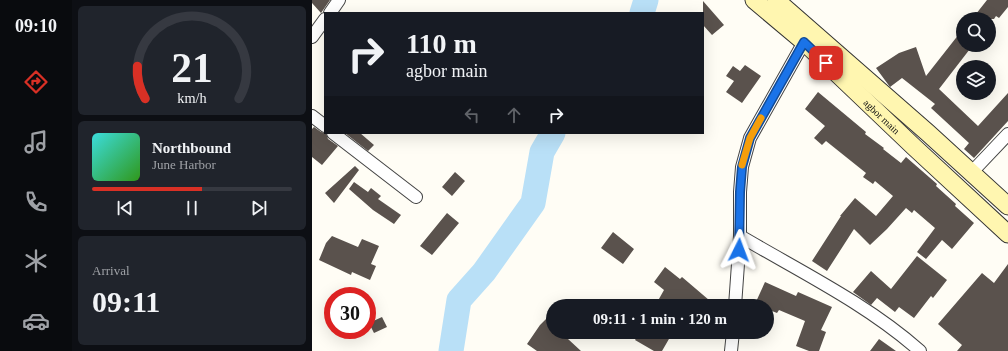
<!DOCTYPE html>
<html lang="en">
<head>
<meta charset="utf-8">
<style>
  :root { --surface:#171b24; --page:#20242c; --text:#f1f3f6; --muted:#9ea1a6; --line:#363941; --accent:#d93025 }
  body { margin:0; font-family:"Times New Roman",serif; background:var(--page); color:var(--text); height:100vh; display:flex; flex-direction:column; font-size:15px; white-space:nowrap }
  * { box-sizing:border-box; margin:0 }
  p { font-size:13px; color:var(--muted) }
  .icon { flex:none; width:22px; height:22px; fill:none; stroke:currentColor; stroke-width:2; stroke-linecap:round; stroke-linejoin:round }
  .map { position:relative; flex:1; overflow:hidden }
  .drawer { display:flex; flex-direction:column; gap:6px; padding:6px; background:#0d0f14; width:240px }
  .drawer>* { flex:none }
  .guide { position:absolute; left:12px; top:12px; width:380px; height:122px; border-radius:0px; box-shadow:0 4px 16px #0002; background:#171b24; color:var(--text); overflow:hidden }
  .fabs { position:absolute; left:644px; top:12px; display:grid; gap:8px }
  .fabs a { display:grid; place-items:center; width:40px; height:40px; border-radius:50%; background:var(--surface); box-shadow:0 4px 16px #0002; font-size:20px }
  .speed { position:absolute; left:12px; top:287px; display:flex; gap:8px; font-size:20px; font-weight:700; text-align:center }
  .speed>* { display:grid; place-content:center; width:52px; height:52px; border-radius:50%; background:var(--surface); box-shadow:0 4px 16px #0002; line-height:1 }
  .speed .limit { border:6px solid #d22; background:#fff; color:#111 }
  .pin { position:absolute; display:grid; place-items:center; width:34px; height:34px; color:#fff; margin:-17px; border-radius:8px; box-shadow:0 2px 6px #0006 }
  .me { position:absolute; width:44px; margin:-22px; rotate:3deg; stroke-linejoin:round; filter:drop-shadow(0 0 3px #0008) }
  .turn { display:flex; align-items:center; gap:14px; height:84px; padding:0 16px; font-size:18px }
  .turn .icon { width:52px; height:52px; stroke-width:2.5 }
  .turn b { display:block; font-size:28px; line-height:34px }
  .lanes { display:flex; align-items:center; height:38px; padding:0 16px; background:#0003; justify-content:center; gap:20px; direction:ltr }
  .lanes .off { opacity:.35 }
  .big { font-size:30px; font-weight:700; line-height:1.1 }
  .drawer .widget { flex:1; display:flex; flex-direction:column; justify-content:center; gap:6px; min-width:0; padding:0 14px; border-radius:6px; background:var(--page) }
  .drawer .dial { align-items:center; gap:0 }
  .dial svg { height:104px; overflow:visible; fill:none; stroke:var(--line); stroke-width:7; stroke-linecap:round; text-anchor:middle }
  .dial text { fill:var(--text); stroke:none }
  .song { display:flex; align-items:center; gap:12px }
  .cover { width:48px; height:48px; border-radius:6px; background:linear-gradient(135deg,hsl(180 70% 55%),hsl(110 70% 35%)) }
  .played { height:4px; border-radius:2px; background:linear-gradient(90deg,var(--accent) 55%,var(--line) 55%) }
  .keys { display:flex; justify-content:space-around; direction:ltr }
  .trip { position:absolute; left:234px; top:299px; width:228px; height:40px; border-radius:20px; background:var(--surface); box-shadow:0 4px 16px #0002; font-weight:700; line-height:40px; text-align:center }
  main { display:flex; flex:1; min-height:0 }
  .tab-bar { display:flex; flex-direction:column; width:72px; justify-content:space-around; align-items:center; background:#090b0e; color:var(--muted) }
  .tab-bar .icon { width:28px; height:28px }
  .tab-bar .selected { color:var(--accent) }
  .tab-bar b { font-size:18px; color:var(--text) }
  .map>svg:first-child { display:block }
  .lines { fill:none; stroke-linecap:round; stroke-linejoin:round }
  .river { stroke:#b9e0f7; stroke-width:25 }
  .building { fill:#5a524d }
  .minor-casing { stroke:#444; stroke-width:14 }
  .secondary-casing { stroke:#333; stroke-width:19 }
  .minor { stroke:#fff; stroke-width:12 }
  .secondary { stroke:#fff6b0; stroke-width:17 }
  .route-casing { stroke:#114b97; stroke-width:10 }
  .route { stroke:#1a73e8; stroke-width:7 }
  .slow { stroke:#f59e0b; stroke-width:7 }
  .labels { text-anchor:middle; stroke-width:4; stroke-linejoin:round; paint-order:stroke }
  .street-label { font-size:10px; fill:#111; stroke:#fff }
</style>
</head>
<body>
<main>
<nav class="tab-bar">
<b>09:10</b>
<svg class="icon selected" aria-label="directions" viewBox="0 0 24 24"><path d="M12 3l9 9-9 9-9-9zM9 14v-3h6M13 9l2 2-2 2"/></svg>
<svg class="icon" aria-label="music" viewBox="0 0 24 24"><path d="M9 18V5l10-2v13"/><circle cx="6" cy="18" r="3"/><circle cx="16" cy="16" r="3"/></svg>
<svg class="icon" aria-label="phone" viewBox="0 0 24 24"><path d="M5 4h4l2 5-3 2q2 4 5 5l2-3 5 2v4C11 20 4 13 5 4z"/></svg>
<svg class="icon" aria-label="climate" viewBox="0 0 24 24"><path d="M12 3v18M4 7l16 10M4 17L20 7"/></svg>
<svg class="icon" aria-label="car" viewBox="0 0 24 24"><path d="M5 17H2v-5l4-1 3-4h7l3 4 3 1v5h-3M9 17h6M6 11h13"/><circle cx="7" cy="17" r="2"/><circle cx="17" cy="17" r="2"/></svg>
</nav>
<section class="drawer">
<div class="widget dial"><svg viewBox="0 0 100 80">
<path d="M14 69A42 42 0 1 1 86 69"/>
<path d="M14 69A42 42 0 0 1 8 44" stroke="#d93025"/>
<text x="50" y="56" font-size="32" font-weight="700">21</text>
<text x="50" y="72" font-size="11">km/h</text>
</svg></div>
<div class="widget">
<div class="song"><i class="cover"></i><div><b>Northbound</b><p>June Harbor</p></div></div>
<div class="played"></div>
<div class="keys"><svg class="icon" aria-label="previous" viewBox="0 0 24 24"><path d="M18 5L8 12l10 7zM5 5v14"/></svg><svg class="icon" aria-label="pause" viewBox="0 0 24 24"><path d="M8 5v14M16 5v14"/></svg><svg class="icon" aria-label="next" viewBox="0 0 24 24"><path d="M6 5l10 7-10 7zM19 5v14"/></svg></div>
</div>
<div class="widget"><p>Arrival</p><b class="big">09:11</b></div>
</section>
<div class="map">
<svg width="696" height="351" viewBox="0 0 696 351">
  <rect width="100%" height="100%" fill="#fffdf5"/>
  <g class="lines">
    <path class="river" d="M330 13 334 0
      M139 351 147 300 172 272 221 203 230 152 241 133"/>
  </g>
  <path class="building" d="M0 0H18L9 13 0 3Z
    M675 0H696V7L687 18 684 16 682 19H660Z
    M391 1 412 25 400 35 391 25Z
    M651 29V45H661L627 89 666 126 696 93V121L662 158 652 149 657 143 619 108 623 104 590 78 578 87 564 68 587 53 604 47 614 76Z
    M433 65 449 76 430 103 414 92 422 81 414 76 421 66 428 71Z
    M506 92 554 132 553 134 572 148 571 149 589 163 594 157 625 184 624 186 644 204 643 206 662 223 640 249 630 240 614 259 605 252 623 228 602 210 600 213 594 208 575 229 558 245 542 229 515 271 500 261 529 216H528L543 198 564 216 581 196 563 181 561 184 551 177 554 173 514 141 510 145 502 138 513 126 493 109Z
    M2 127 9 132 14 133 16 139 26 146 10 165 0 157V129Z
    M33 133H48L62 145 56 151Z
    M43 166 47 170 22 203 13 193Z
    M143 172 153 181 140 196 130 187Z
    M42 182 56 192 59 188 69 196 66 199 89 215 82 224 61 210 37 189Z
    M135 213 147 223 120 255 108 246Z
    M301 232 322 249 311 264 289 248Z
    M20 236 46 247 50 239 67 246 59 264 64 266 58 280 40 272 39 275 7 260 14 243Z
    M605 256 635 280 621 298 619 296 602 318 587 307 583 312 565 298 559 305 541 292 559 271 579 289Z
    M696 264V351H645L650 345 626 324 670 273 682 283Z
    M353 267 368 279 370 277 404 306H343L352 290 342 282Z
    M453 282 484 296 486 292 520 307 509 330 514 332 507 351H497L484 346 493 321 467 310 465 313 455 309V306H449L443 304Z
    M70 317 75 327 62 333 57 323Z
    M235 318 241 324V332H253L259 337 256 339 269 351H225L215 344 228 325Z
    M328 332H361L350 351H342L323 340Z
    M567 339 584 351H558Z"/>
  <g class="lines">
    <defs>
      <path id="minor" d="M18 13 27 0
        M0 37 13 19
        M0 116 13 126
        M21 133 104 197
        M659 173 696 134
        M428 236C489 272 555 304 608 351
        M423 306 428 236V192L430 167 438 138 492 42
        M419 351 421 332"/>
      <g id="secondary">
        <path id="s1" d="M442 0 492 42 602 147 696 234"/>
        <path d="M464 0 616 133 696 206"/>
      </g>
    </defs>
    <use href="#minor" class="minor-casing"/>
    <use href="#secondary" class="secondary-casing"/>
    <use href="#minor" class="minor"/>
    <use href="#secondary" class="secondary"/>
  </g>
  <g class="lines">
    <defs>
      <path id="route" d="M427 250 428 192 430 167 438 138 492 42 514 63"/>
    </defs>
    <use href="#route" class="route-casing"/>
    <use href="#route" class="route"/>
    <path class="slow" d="M430 165 438 138 449 118"/>
  </g>
  <g class="labels">
    <g class="street-label">
      <text dy="4" stroke="none"><textPath href="#s1" startOffset="173">agbor main</textPath></text>
    </g>
  </g>
</svg>
<div class="fabs">
<a><svg class="icon" aria-label="search" viewBox="0 0 24 24"><circle cx="10" cy="10" r="6"/><path d="M15 15l6 6"/></svg></a>
<a><svg class="icon" aria-label="layers" viewBox="0 0 24 24"><path d="M12 4l9 5-9 5-9-5zM3 14l9 5 9-5"/></svg></a>
</div>
<div class="speed"><div class="limit">30</div></div>
<div class="pin" style="left:514px;top:63px;background:#d93025"><svg class="icon" aria-label="arrive" viewBox="0 0 24 24"><path d="M6 21V4h12l-3 4 3 4H6"/></svg></div>
<svg class="me" style="left:427px;top:250px" viewBox="-20 -20 40 40"><path d="M0-17L14 15 0 8-14 15z" fill="#1a73e8" stroke="#fff" stroke-width="4"/></svg>
<div class="trip">09:11 · 1 min · 120 m</div>
<div class="guide">
<div class="turn"><svg class="icon" aria-label="right" viewBox="0 0 24 24"><path d="M7 20v-9h11M14 6l5 5-5 5"/></svg><div><b>110 m</b>agbor main</div></div>
<div class="lanes"><svg class="icon off" aria-label="left" viewBox="0 0 24 24"><path d="M17 20v-9H6M10 6l-5 5 5 5"/></svg><svg class="icon off" aria-label="ahead" viewBox="0 0 24 24"><path d="M12 20V5M6 11l6-6 6 6"/></svg><svg class="icon" aria-label="right" viewBox="0 0 24 24"><path d="M7 20v-9h11M14 6l5 5-5 5"/></svg></div>
</div>
</div>
</main>
</body>
</html>
